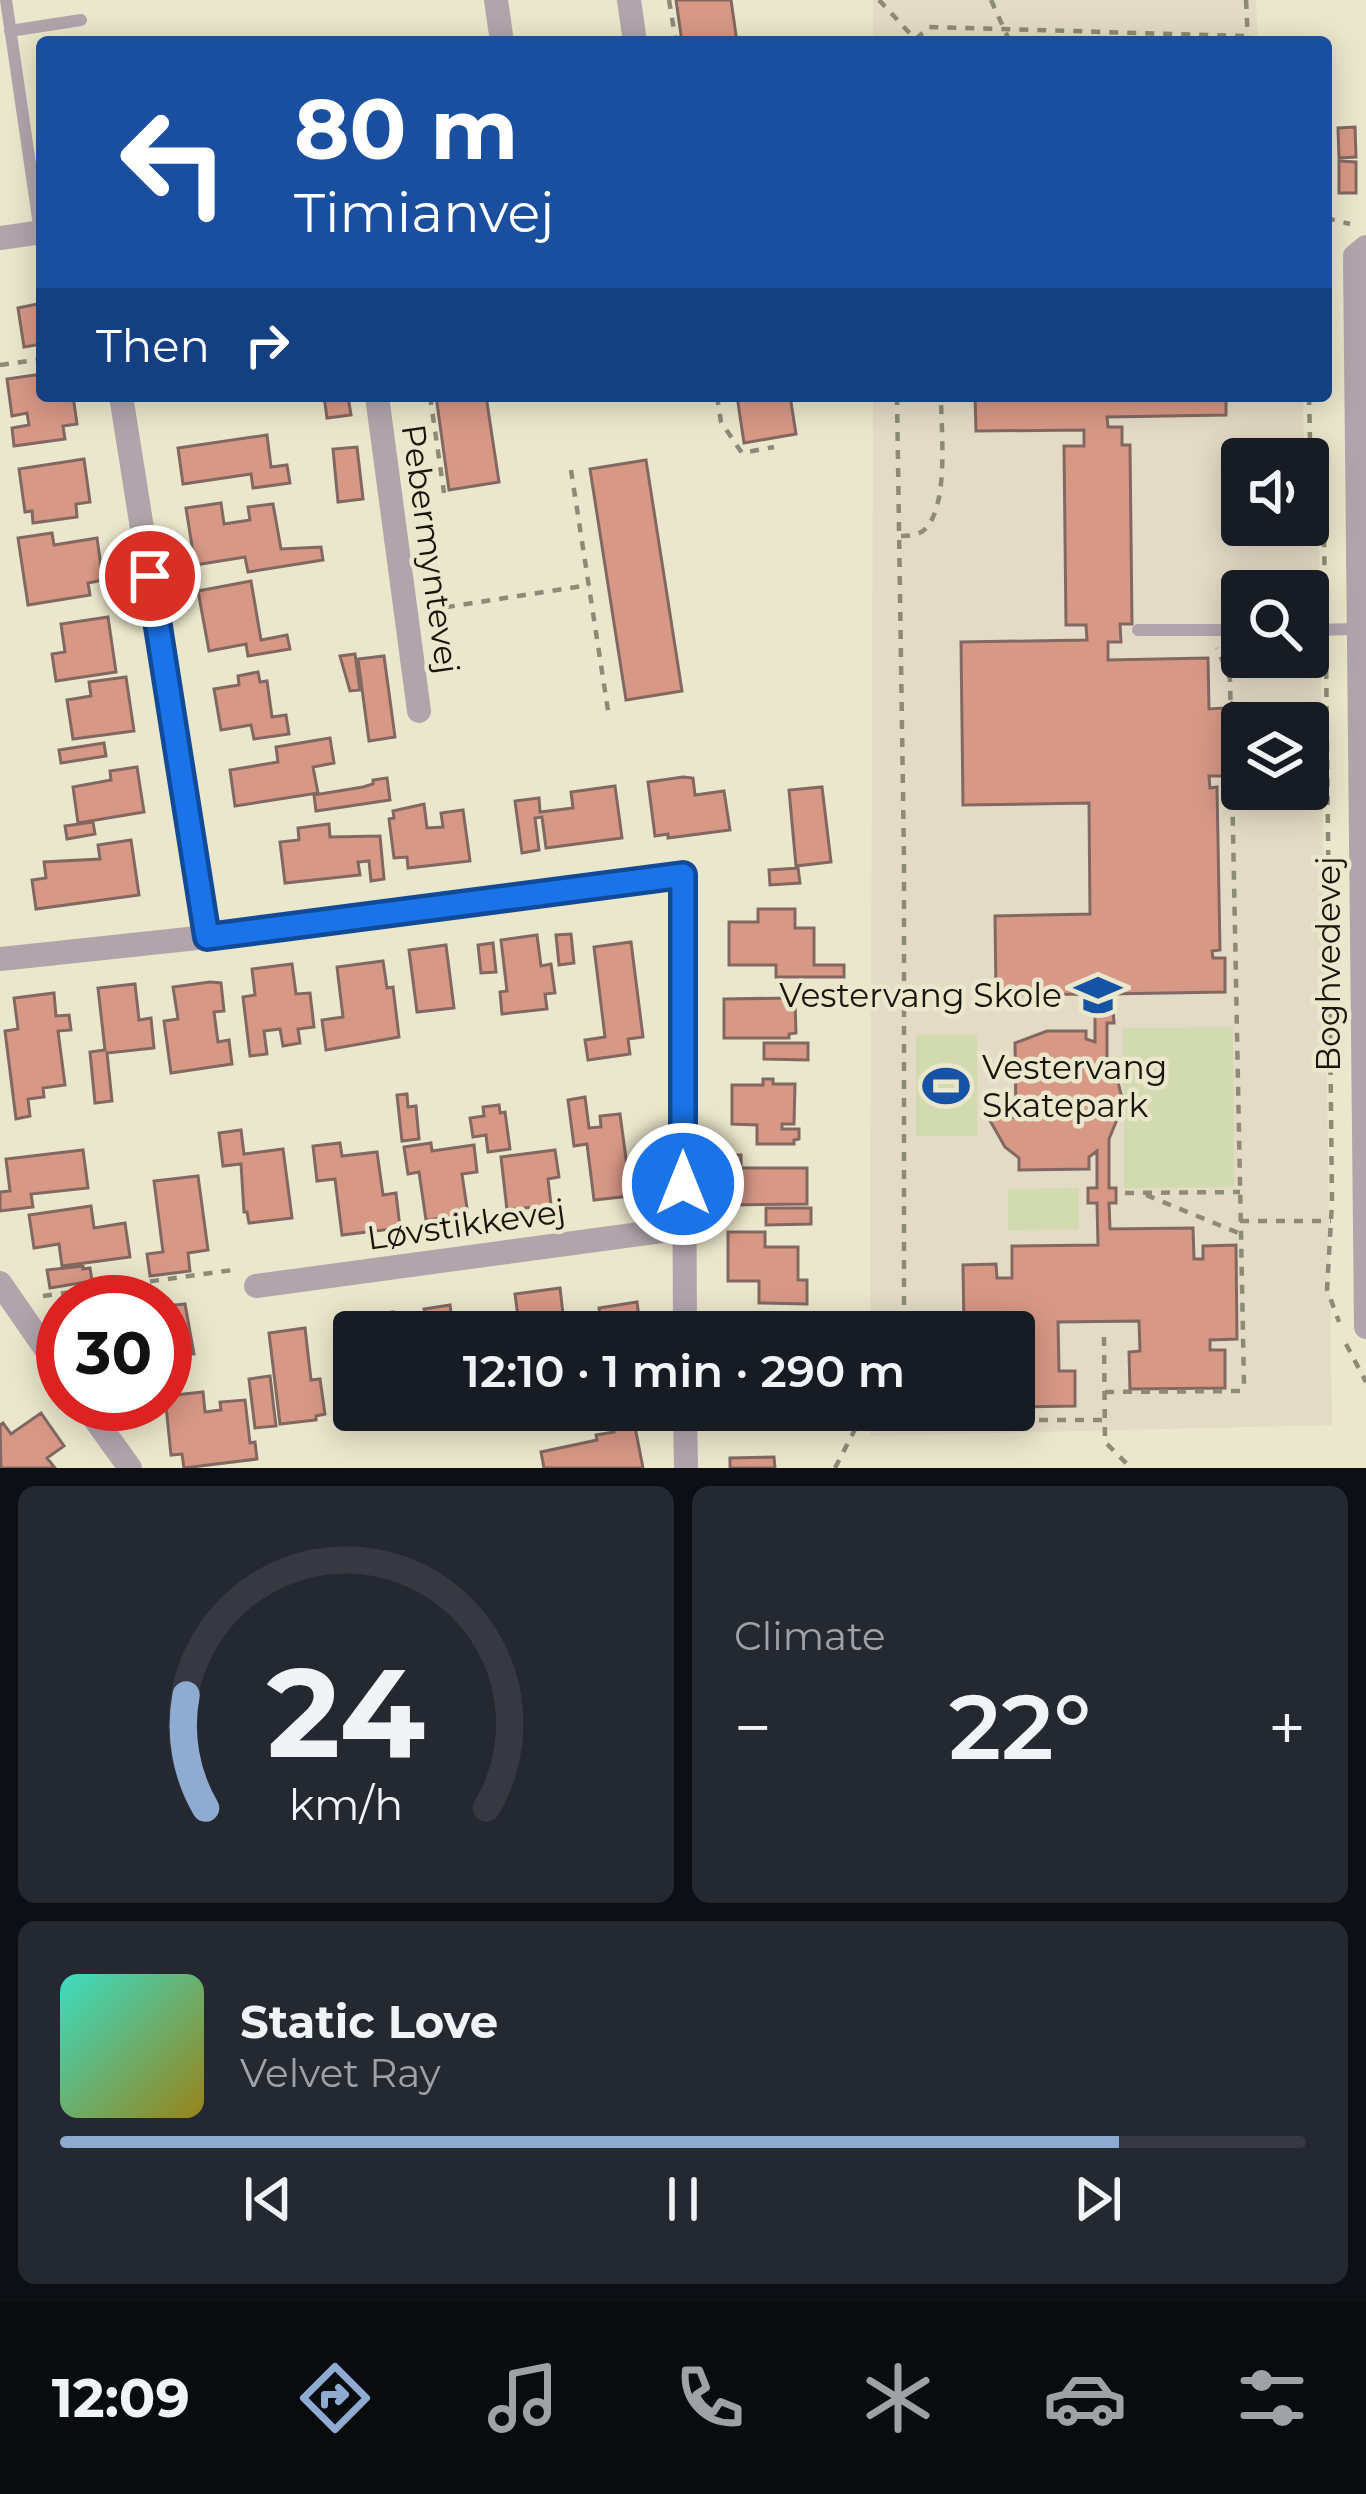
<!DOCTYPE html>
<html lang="en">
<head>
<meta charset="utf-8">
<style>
  :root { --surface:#171b24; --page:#242831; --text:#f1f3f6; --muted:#9ea1a6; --line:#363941; --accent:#8fabd1 }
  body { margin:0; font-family:Montserrat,sans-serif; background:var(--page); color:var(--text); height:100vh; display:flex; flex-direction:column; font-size:45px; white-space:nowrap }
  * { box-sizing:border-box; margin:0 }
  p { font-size:39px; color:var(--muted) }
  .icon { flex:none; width:66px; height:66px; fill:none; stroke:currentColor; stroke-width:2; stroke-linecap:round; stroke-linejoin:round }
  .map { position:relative; height:1468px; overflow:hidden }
  .drawer { display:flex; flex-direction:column; gap:18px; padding:18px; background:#0d0f14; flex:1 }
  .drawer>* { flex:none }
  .hud { position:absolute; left:36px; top:36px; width:1296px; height:366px; border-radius:12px; box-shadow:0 6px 30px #0003; background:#1a4fa0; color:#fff; overflow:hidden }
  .controls { position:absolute; left:1221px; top:438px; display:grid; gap:24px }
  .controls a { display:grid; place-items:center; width:108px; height:108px; border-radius:12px; background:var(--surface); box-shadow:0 6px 30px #0003; font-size:60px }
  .speed { position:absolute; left:36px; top:1275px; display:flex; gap:24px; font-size:60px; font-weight:700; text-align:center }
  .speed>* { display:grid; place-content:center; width:156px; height:156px; border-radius:50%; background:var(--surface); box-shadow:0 6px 30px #0003; line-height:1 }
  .speed .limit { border:18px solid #d22; background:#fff; color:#111 }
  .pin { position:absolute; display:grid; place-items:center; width:102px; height:102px; color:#fff; margin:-51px; border:6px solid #fff; border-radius:50%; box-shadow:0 3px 12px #0007 }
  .me { position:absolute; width:132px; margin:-66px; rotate:0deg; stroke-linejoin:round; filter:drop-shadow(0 0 9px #0008) }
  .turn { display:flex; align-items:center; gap:42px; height:252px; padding:0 60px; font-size:54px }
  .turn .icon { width:156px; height:156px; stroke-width:2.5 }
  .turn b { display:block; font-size:84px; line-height:102px }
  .then { display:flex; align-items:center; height:114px; padding:0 60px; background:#0003; gap:24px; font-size:45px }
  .big { font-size:90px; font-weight:600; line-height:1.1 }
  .drawer .widget { flex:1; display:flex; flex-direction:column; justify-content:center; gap:18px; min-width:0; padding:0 42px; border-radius:18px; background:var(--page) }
  .drawer .dial { align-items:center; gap:0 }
  .dial svg { height:312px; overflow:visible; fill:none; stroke:var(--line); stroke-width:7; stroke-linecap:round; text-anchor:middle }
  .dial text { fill:var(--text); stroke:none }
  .song { display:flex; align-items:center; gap:36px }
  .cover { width:144px; height:144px; border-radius:18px; background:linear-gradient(135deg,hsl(170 70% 55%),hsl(50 70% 35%)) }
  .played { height:12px; border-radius:6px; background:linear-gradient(90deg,var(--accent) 85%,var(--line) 85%) }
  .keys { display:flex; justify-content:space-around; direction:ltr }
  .heat { display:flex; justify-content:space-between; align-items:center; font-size:66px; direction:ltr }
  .drawer .tiles { flex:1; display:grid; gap:18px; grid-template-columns:1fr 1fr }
  .widget:last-child { grid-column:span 2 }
  .trip { position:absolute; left:333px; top:1311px; width:702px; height:120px; border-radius:12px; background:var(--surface); box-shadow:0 6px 30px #0003; font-weight:600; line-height:120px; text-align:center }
  .dock { display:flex; height:192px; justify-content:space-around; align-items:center; background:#090b0e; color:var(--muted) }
  .dock .icon { width:84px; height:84px }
  .dock .active { color:var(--accent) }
  .dock b { font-size:54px; color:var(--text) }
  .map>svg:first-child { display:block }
  .education { fill:#e4dbc6; fill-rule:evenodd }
  .green { fill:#d2dab0 }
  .building { fill:#d89886; stroke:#826860; stroke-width:3 }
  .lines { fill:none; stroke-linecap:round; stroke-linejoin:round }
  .path { stroke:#8d8a77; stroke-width:4.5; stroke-dasharray:9 9; stroke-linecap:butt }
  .lane { stroke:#b1a5ab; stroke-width:12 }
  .street { stroke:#b1a5ab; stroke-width:24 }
  .route-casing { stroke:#114b97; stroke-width:30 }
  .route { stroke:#1a73e8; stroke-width:21 }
  .labels { text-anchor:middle; stroke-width:9; stroke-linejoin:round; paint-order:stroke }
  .street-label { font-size:33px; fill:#17150c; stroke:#ebe7cc }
  .poi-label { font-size:33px; fill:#17150c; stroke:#ebe7cc; text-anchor:end }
</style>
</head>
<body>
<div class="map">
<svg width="1366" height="1468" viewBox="0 0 1366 1468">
  <rect width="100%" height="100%" fill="#ebe7cc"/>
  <path class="education" d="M873 0H1256L1258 42H873Z
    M873 396H1303L1304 459H1242V525H1308V489L1319 531 1332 1425 870 1436V1410H1014V1332H870ZM1242 591H1308V657H1242ZM1242 723H1308V789H1242Z"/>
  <path class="green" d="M1233 1027 1234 1187 1124 1188 1123 1028Z
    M916 1035H977V1136H916Z
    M1079 1188V1229L1008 1230V1189Z"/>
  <path class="building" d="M676 0H731L737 42H682Z
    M1355 127 1356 157 1339 158 1338 128Z
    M1339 161 1356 162V193H1339Z
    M42 303V344L24 347 18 308Z
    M42 374V396H73L77 424 63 426 65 439 14 446 12 428 29 425 27 413 12 416 7 379Z
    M324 396H348L351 415 327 418Z
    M436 396H486L499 482 449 490Z
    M737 396H790L796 434 744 443Z
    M975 396H1226V415L1107 417 1108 427H1122V445H1130L1132 624H1120L1121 642H1108V660L1208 658 1209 709 1223 708 1224 776H1209L1210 788 1217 787 1220 950 1212 951 1213 958H1225V992L1107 994V1009H1113L1114 1023H1107V1057L1115 1070 1122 1098 1120 1112 1109 1139V1188H1116V1203H1109L1110 1229 1193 1228 1194 1259H1203V1246L1236 1245 1237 1339 1210 1340V1350H1225V1388L1130 1389 1129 1352 1140 1351 1139 1321 1058 1322 1059 1371H1075V1406L1014 1407V1332H964L963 1265 996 1264 997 1278H1012V1246L1098 1245 1097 1203H1088V1188H1097V1151L1089 1157V1169L1019 1170V1158L1005 1147 988 1117H1016L1015 1043 1047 1031H1086V1039L1095 1042V994L996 995 995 916 1090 914 1089 803 963 805 961 642 1087 640 1086 625H1066L1064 446H1084V430L976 431Z
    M267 435 271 467 287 465 290 483 253 488 251 474 183 484 178 448Z
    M357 447 363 499 338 502 333 449Z
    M84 459 90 502 76 504 77 517 33 523 32 511 25 512 19 469Z
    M646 460 682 691 626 700 590 469Z
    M221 503 224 524 250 520 248 507 273 504 281 549 321 547 323 560 248 572 245 557 195 565 186 508Z
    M52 533 54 545 97 538 103 580 88 583 90 595 28 605 18 538Z
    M251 581 261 640 287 635 290 649 248 656 246 644 209 651 198 591Z
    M108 617 116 672 56 681 52 654 65 652 61 624Z
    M355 654 360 690 350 691 340 656Z
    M384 656 395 737 369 741 358 659Z
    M258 672 260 682 267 681 272 717 286 715 289 734 254 739 251 725 221 730 214 689 239 685 238 676Z
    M126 677 134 731 73 739 67 700 91 696 89 682Z
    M330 738 334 763 313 767 318 793 235 806 230 770 278 762 276 747Z
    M104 743 106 756 61 763 59 750Z
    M137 767 144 812 78 823 73 787 111 780 110 771Z
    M683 777 693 778 695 795 724 791 730 830 668 838V834L655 836 648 782Z
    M387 778 390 800 316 811 314 795 363 787 373 784V780Z
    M615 786 622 838 546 848 542 817 535 818 539 850 522 853 515 801 539 798 540 812 573 808 571 792Z
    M822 787 831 862 796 866 789 790Z
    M424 804 427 828 443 827 441 813 463 810 470 861 408 868 407 857 394 858 389 819 394 818 393 811Z
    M93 822 95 834 67 839 65 826Z
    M329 824 330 837 380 836 384 879 371 881 369 861 358 862 360 875 285 883 280 842 299 840 298 828Z
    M131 840 139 895 36 909 32 880 46 878 44 862 100 859 98 845Z
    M798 868 800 883 770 885 769 870Z
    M758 909H795V928H814V965H844V977H776V965H729V922H758Z
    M571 934 574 963 559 965 556 935Z
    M537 935 541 966 551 964 555 993 545 994 547 1009 502 1014 500 992 507 991 501 940Z
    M631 942 643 1037 628 1039 630 1054 588 1060 585 1040 605 1037 594 947Z
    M493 943 496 972 481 973 478 945Z
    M446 945 454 1008 417 1012 409 950Z
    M383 961 387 988 393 987 399 1037 326 1050 322 1020 343 1017 337 967Z
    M292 964 296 994 310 993 314 1027 298 1029 300 1043 283 1046 280 1029 264 1031 267 1054 250 1056 243 997 255 995 252 969Z
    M210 982 221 983 224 1011 214 1012 218 1042 229 1040 232 1064 171 1073 164 1021 178 1019 173 987Z
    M135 984 139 1020 151 1018 154 1048 107 1053 112 1101 95 1103 90 1052 105 1050 98 988Z
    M54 993 56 1016 69 1015 71 1030 58 1031 65 1085 43 1088 44 1097 28 1099 30 1116 16 1119 5 1031 18 1029 14 998Z
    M788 998 795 1002 796 1033 789 1034V1038H724V999Z
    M764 1043H808V1060L764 1059Z
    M763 1079H773V1084H795L794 1124H782V1129H799V1139L794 1140V1144H757V1125L732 1124V1085H763Z
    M407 1094 408 1107 416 1106 419 1139 402 1141 397 1095Z
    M585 1097 589 1128 601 1127 600 1116 620 1114 631 1196 594 1200 587 1144 574 1146 568 1100Z
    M499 1105 500 1113 505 1112 510 1149 488 1152 486 1135 473 1137 470 1118 484 1116 483 1107Z
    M241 1130 244 1154 283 1149 292 1218 249 1223 247 1212H244L241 1164 223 1166 219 1133Z
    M340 1143 342 1156 377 1152 383 1195 396 1193 400 1228 342 1235 335 1179 317 1181 313 1146Z
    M431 1143 432 1151 474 1145 477 1172 462 1174 468 1215 426 1220 419 1172 408 1174 404 1147Z
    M83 1150 88 1188 31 1194 33 1207 0 1211V1192L10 1191 6 1159Z
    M555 1150 559 1177 548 1179 551 1205 507 1210 501 1157Z
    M732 1155H741V1168H807V1204L727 1205V1170H732Z
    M198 1176 208 1250 188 1253 190 1271 150 1276 147 1254 163 1252 154 1181Z
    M91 1206 94 1228 125 1223 130 1257 62 1266 59 1244 34 1248 29 1215Z
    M766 1208H811V1224L766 1225Z
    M728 1232H765V1247H798V1280H807V1304L759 1303V1281H728Z
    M83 1266V1269L90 1268 92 1281 50 1288 47 1270Z
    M560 1288 563 1314 551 1316 553 1332H520L515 1294Z
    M637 1302 641 1332H602L599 1308Z
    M185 1304 194 1354 170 1356 168 1342 165 1343V1306Z
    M450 1305 453 1327 427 1330 424 1309Z
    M393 1312 395 1331 354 1332V1410H358L359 1419 342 1421 337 1379 350 1377 343 1318Z
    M829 1320V1332H734L733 1326Z
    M305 1328 311 1380 320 1379 325 1414 316 1416V1420L280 1424 269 1333Z
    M270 1376 276 1426 255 1428 249 1379Z
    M203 1392 205 1412 221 1410 220 1402 245 1400 250 1443 255 1442 257 1459 184 1468 182 1454 171 1455 165 1396Z
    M41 1413 64 1446 47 1458 55 1468H1L0 1425 3 1423 11 1434Z
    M633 1417 643 1468H544L541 1452 597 1440 596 1435 614 1432 612 1421Z
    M774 1457 775 1468H730V1458Z"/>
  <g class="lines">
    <path class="path" d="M669 0 676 42
      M879 0 916 40
      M991 0 1010 42
      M1246 0 1248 42
      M916 39 929 27 1245 36
      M1326 218 1350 224
      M0 365 42 359
      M430 396 444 493
      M717 396 721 422 742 453 774 447
      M897 396 904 858V1332
      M1309 396 1311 482 1324 528 1325 610
      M571 470 609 717
      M901 536C911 536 921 535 927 527 949 500 941 430 941 396
      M428 610 589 585
      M1326 652 1332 1203 1327 1289 1339 1322
      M1230 703 1267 714 1278 723
      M1125 1193 1240 1192
      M1146 1195 1241 1234
      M1240 1221H1331
      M43 1296 233 1270
      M1104 1337 1105 1442 1131 1468
      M1346 1344 1366 1382
      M1105 1392 1241 1391 1244 1385 1230 679 1217 648
      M859 1420H1106
      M835 1468 865 1410"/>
    <path class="lane" d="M6 0 40 232
      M10 31 81 20
      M1138 630H1242
      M1308 630 1359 629"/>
    <path class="street" d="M496 0 502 42
      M629 0 635 42
      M0 238 42 232
      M1366 247 1355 256 1366 1327
      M121 396 207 937
      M377 396 419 711
      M0 959 207 937 683 875 685 1332
      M0 1283 63 1374
      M256 1286 684 1228
      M84 1404 130 1468
      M685 1410 686 1468"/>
  </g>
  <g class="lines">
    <defs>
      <path id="route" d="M150 576 207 937 683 875V1184"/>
    </defs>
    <use href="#route" class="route-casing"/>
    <use href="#route" class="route"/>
  </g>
  <defs>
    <symbol id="school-bare" viewBox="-9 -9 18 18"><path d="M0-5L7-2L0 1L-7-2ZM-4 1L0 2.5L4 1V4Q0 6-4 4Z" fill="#1753a4" stroke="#ebe7cc" stroke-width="2.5" paint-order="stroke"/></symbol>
    <symbol id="stadium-bare" viewBox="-9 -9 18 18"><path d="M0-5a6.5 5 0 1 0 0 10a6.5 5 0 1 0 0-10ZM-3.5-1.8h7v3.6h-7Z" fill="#1753a4" stroke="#ebe7cc" stroke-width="2.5" paint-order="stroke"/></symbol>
  </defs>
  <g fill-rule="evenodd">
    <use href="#school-bare" x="1065" y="962" width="66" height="66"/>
    <use href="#stadium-bare" x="913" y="1053" width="66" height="66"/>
  </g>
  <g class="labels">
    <g class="street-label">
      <text transform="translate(431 549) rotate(82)" y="12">Pebermyntevej</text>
      <text transform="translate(1328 964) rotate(-90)" y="12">Boghvedevej</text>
      <text transform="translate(466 1224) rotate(-8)" y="12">Løvstikkevej</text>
    </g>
    <g class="poi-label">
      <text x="1062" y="1007">Vestervang Skole</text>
      <text x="982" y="1079" text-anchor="start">Vestervang<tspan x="982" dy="38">Skatepark</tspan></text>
    </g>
  </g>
</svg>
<div class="controls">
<a><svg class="icon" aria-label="sound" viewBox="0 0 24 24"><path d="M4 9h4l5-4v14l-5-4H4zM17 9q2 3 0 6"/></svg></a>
<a><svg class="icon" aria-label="search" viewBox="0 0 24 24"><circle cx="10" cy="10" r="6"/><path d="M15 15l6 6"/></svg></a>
<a><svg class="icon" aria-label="layers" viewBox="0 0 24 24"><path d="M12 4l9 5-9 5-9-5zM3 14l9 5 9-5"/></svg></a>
</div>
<div class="speed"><div class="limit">30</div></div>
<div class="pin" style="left:150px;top:576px;background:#d93025"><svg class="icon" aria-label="arrive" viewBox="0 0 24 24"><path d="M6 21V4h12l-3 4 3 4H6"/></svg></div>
<svg class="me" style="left:683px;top:1184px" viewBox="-20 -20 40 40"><circle r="17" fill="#1a73e8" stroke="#fff" stroke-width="3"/><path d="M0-11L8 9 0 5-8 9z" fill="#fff"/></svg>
<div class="trip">12:10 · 1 min · 290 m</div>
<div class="hud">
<div class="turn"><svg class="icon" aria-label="left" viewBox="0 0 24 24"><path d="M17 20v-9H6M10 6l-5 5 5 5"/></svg><div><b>80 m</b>Timianvej</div></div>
<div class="then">Then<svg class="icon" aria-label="right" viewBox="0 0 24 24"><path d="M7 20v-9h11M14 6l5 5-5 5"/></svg></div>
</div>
</div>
<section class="drawer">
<div class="tiles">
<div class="widget dial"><svg viewBox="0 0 100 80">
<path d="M14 69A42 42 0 1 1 86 69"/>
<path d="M14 69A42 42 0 0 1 9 40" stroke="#8fabd1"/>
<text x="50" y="56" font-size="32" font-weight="700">24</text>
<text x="50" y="72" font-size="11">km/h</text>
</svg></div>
<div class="widget"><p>Climate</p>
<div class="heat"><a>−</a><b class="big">22°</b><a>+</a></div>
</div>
<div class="widget">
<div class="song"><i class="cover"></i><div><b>Static Love</b><p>Velvet Ray</p></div></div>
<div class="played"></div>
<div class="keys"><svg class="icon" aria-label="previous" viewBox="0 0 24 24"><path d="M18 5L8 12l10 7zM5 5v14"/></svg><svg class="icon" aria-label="pause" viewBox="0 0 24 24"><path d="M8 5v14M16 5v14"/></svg><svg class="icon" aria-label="next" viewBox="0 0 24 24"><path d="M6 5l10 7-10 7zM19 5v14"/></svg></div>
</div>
</div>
</section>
<nav class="dock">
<b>12:09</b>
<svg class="icon active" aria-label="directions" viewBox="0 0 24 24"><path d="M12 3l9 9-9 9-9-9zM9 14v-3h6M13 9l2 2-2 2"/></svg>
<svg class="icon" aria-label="music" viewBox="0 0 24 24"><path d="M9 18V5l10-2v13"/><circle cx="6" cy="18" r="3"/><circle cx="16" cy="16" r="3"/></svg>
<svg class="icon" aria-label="phone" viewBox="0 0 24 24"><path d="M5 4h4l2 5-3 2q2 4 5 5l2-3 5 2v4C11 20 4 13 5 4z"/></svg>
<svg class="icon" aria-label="climate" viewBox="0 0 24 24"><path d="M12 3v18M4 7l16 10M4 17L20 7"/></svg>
<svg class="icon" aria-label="car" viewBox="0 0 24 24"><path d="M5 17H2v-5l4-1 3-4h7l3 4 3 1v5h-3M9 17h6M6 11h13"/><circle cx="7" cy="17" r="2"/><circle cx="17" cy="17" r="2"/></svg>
<svg class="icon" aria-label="filters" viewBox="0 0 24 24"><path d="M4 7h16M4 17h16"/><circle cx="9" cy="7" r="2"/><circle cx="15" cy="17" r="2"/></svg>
</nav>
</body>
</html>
